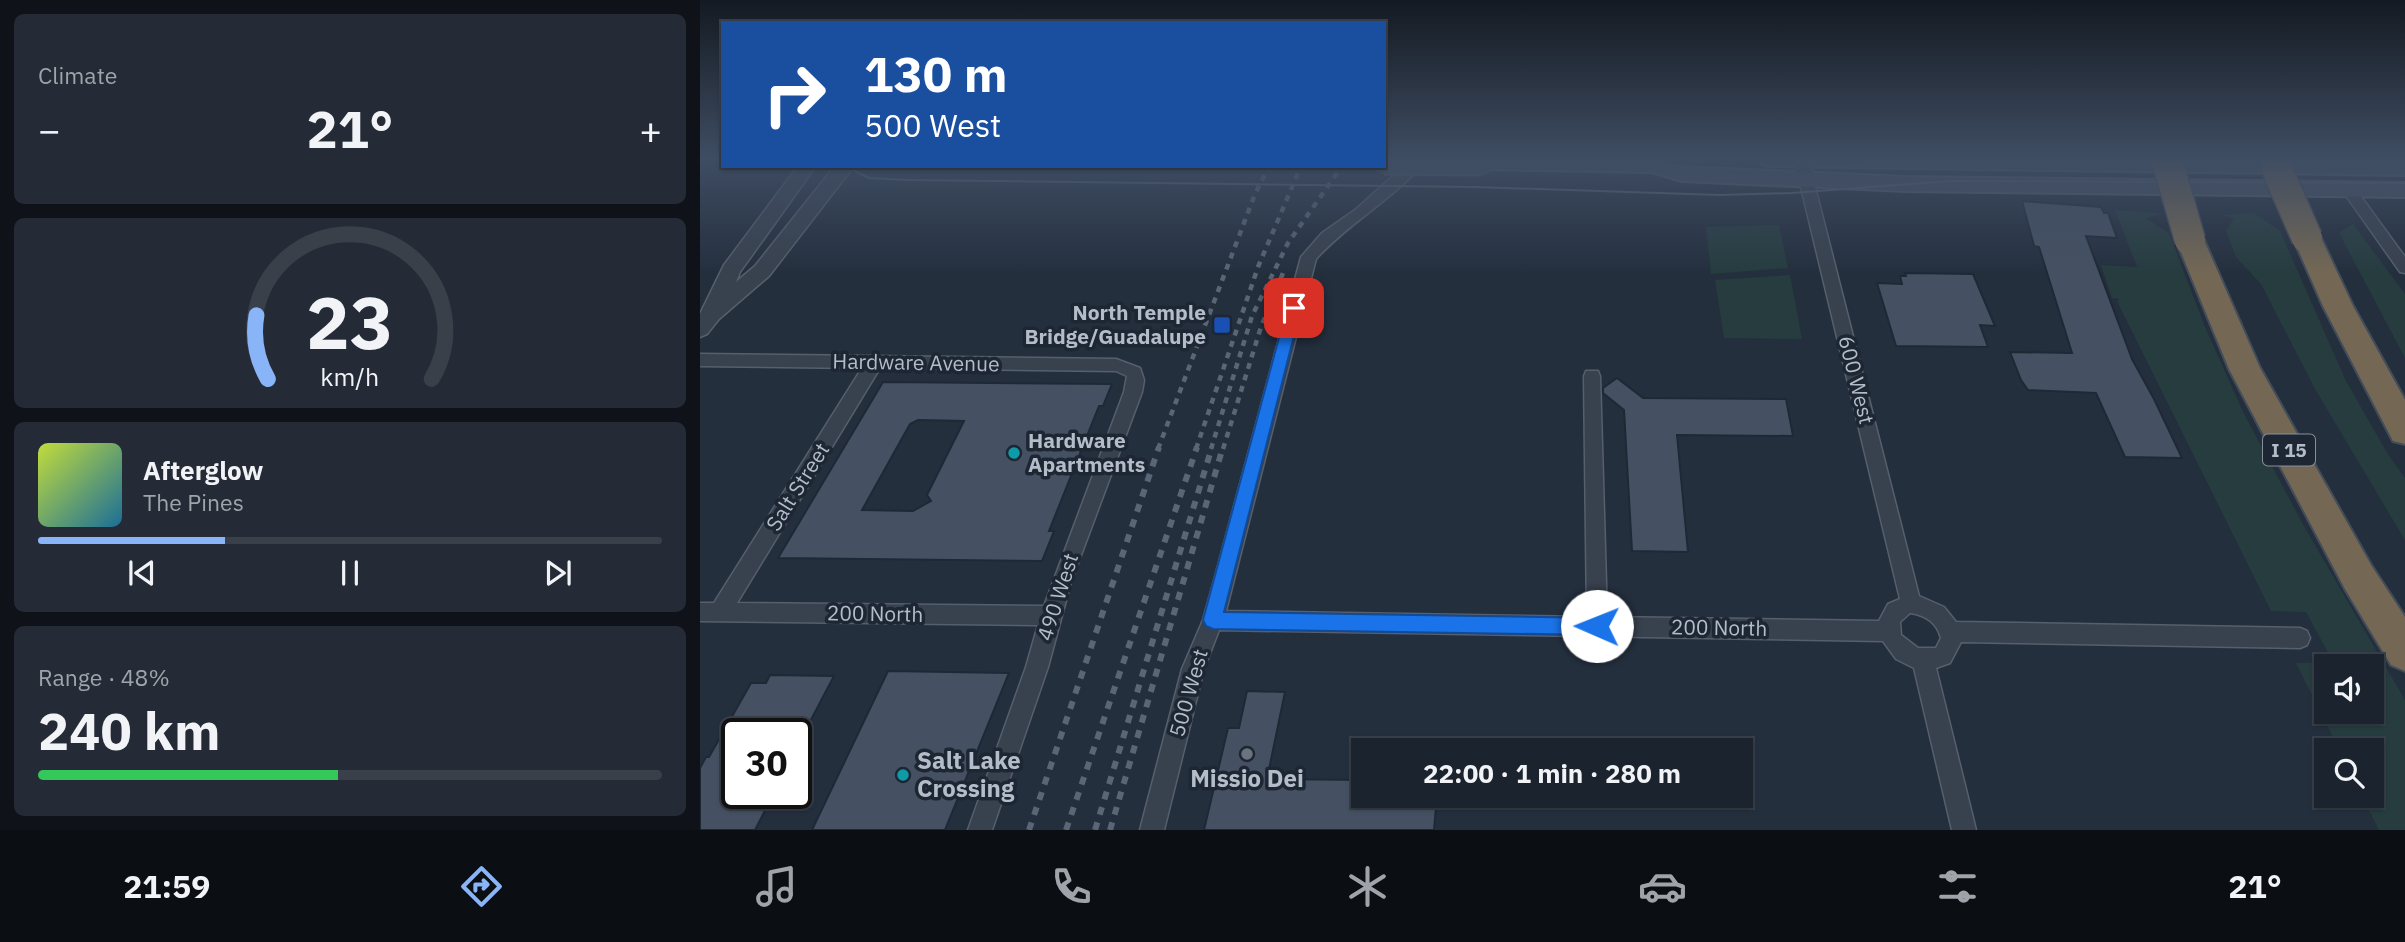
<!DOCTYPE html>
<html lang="en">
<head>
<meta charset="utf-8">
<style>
  :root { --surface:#1b232e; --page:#242b36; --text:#f1f3f6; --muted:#a0a4aa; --line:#39404a; --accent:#8ab4f8 }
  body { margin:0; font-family:"IBM Plex Sans",sans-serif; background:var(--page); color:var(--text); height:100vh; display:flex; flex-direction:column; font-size:26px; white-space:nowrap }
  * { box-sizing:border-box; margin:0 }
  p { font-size:23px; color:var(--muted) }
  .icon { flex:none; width:38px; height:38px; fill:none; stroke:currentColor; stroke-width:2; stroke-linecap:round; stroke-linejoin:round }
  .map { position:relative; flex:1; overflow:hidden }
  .details { display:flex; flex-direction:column; gap:14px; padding:14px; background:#0f1319; width:700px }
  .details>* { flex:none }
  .top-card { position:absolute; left:21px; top:21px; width:665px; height:147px; border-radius:0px; box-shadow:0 2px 5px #0004,0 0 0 2px var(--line); background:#1a4fa0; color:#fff; overflow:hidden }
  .controls { position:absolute; left:1614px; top:654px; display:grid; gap:14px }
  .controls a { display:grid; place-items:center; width:70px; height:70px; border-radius:0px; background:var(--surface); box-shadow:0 2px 5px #0004,0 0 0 2px var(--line); font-size:35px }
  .speed { position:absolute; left:21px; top:718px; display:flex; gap:14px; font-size:35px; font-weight:700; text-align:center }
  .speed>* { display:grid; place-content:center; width:91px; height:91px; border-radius:50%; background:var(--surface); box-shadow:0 2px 5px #0004,0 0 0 2px var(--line); line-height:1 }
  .speed .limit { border:4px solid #111; border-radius:10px; background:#fff; color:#111 }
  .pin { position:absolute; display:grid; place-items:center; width:60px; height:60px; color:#fff; margin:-30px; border-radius:14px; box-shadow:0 4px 10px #0006 }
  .me { position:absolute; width:77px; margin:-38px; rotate:271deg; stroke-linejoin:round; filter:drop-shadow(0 0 5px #0008) }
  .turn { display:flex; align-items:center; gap:24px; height:147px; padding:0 28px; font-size:32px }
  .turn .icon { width:91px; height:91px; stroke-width:2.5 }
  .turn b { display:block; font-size:49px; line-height:60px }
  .big { font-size:52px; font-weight:700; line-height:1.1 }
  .details .tile { flex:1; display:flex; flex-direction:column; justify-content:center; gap:10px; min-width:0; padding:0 24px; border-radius:10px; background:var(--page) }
  .details .dial { align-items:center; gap:0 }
  .dial svg { height:182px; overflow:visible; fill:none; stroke:var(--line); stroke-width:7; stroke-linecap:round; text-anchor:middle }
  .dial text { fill:var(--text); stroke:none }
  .song { display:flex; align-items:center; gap:21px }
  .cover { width:84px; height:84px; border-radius:10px; background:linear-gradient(135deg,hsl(70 70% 55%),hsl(200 70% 35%)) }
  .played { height:7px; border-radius:4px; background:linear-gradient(90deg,var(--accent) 30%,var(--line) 30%) }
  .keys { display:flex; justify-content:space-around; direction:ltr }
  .heat { display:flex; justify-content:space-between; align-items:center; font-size:38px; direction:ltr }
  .charge { height:10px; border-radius:5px; background:linear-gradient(90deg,#34c759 48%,var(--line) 0) }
  .trip { position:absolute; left:651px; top:738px; width:402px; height:70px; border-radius:0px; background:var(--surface); box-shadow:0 2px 5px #0004,0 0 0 2px var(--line); font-weight:700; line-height:70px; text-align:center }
  .tabs { display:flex; height:112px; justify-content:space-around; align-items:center; background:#0b0e12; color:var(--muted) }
  .tabs .icon { width:49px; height:49px }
  .tabs .on { color:var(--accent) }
  .tabs b { font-size:32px; color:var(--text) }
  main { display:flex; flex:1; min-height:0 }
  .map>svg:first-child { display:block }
  .green { fill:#263c3f; fill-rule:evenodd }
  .building { fill:#455162; stroke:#1f2835; stroke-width:2; fill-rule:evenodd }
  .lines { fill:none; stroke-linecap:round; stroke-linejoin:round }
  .minor-casing { stroke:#565f6c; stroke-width:3 }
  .tertiary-casing { stroke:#565f6c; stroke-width:3 }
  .secondary-casing { stroke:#565f6c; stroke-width:4 }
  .motorway-casing { stroke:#434c59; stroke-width:4 }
  .minor { fill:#38414e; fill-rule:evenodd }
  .tertiary { fill:#38414e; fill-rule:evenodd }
  .secondary { fill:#465061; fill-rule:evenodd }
  .motorway { fill:#746855; fill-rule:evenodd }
  .tram { stroke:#5a6575; stroke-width:2 }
  .rail-far1 { stroke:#5a6575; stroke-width:4.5; stroke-dasharray:6 6; stroke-linecap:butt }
  .rail { stroke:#5a6575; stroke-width:6; stroke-dasharray:8 8; stroke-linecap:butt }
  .secondary-bridge-casing { stroke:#565f6c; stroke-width:27; stroke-linecap:butt }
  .motorway-bridge-casing { stroke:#434c59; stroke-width:33; stroke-linecap:butt }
  .secondary-bridge { stroke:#465061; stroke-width:24 }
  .motorway-bridge { stroke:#746855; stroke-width:30 }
  .route { fill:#1a73e8; stroke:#114b97; stroke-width:2 }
  .transit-dot { fill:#1a4fb4; stroke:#1d2633; stroke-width:2.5 }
  .culture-dot { fill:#0f9aa8; stroke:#1d2633; stroke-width:2.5 }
  .worship-dot { fill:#6b7280; stroke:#1d2633; stroke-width:2.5 }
  .labels { text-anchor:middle; stroke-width:7; stroke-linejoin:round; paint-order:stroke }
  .shield { fill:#1d2633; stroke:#878f9c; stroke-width:2 }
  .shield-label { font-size:19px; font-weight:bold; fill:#b4bcc9 }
  .poi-label { font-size:21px; font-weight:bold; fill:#b4bcc9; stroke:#1d2633; text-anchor:end }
  .street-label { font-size:21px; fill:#b4bcc9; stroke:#1d2633 }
  .near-poi-label { font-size:24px; font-weight:bold; fill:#b4bcc9; stroke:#1d2633; text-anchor:start }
</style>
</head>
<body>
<main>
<section class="details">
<div class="tile"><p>Climate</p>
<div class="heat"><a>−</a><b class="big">21°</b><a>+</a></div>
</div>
<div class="tile dial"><svg viewBox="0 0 100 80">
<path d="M14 69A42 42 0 1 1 86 69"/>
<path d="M14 69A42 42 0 0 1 9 41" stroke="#8ab4f8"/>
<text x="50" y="56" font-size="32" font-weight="700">23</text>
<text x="50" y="72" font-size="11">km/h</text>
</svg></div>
<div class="tile">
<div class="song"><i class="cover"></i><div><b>Afterglow</b><p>The Pines</p></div></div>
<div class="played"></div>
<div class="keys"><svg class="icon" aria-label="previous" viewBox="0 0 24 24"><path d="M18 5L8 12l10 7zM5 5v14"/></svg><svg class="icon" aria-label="pause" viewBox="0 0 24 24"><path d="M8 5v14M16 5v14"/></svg><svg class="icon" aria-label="next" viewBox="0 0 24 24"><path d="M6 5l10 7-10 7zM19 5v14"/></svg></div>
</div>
<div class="tile"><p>Range · 48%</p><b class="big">240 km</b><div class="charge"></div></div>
</section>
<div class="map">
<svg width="1705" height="830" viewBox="0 0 1705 830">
  <rect width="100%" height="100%" fill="#242f3e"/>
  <path class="green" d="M1415 210 1463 214 1445 218 1469 233 1505 327 1544 414 1605 528 1705 700V830H1679L1662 796H1671V751H1640L1596 663 1633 662 1606 612 1571 611 1417 301 1419 299 1412 298 1401 265 1437 267ZM1626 667H1671V712H1626Z
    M1554 213 1580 231 1646 381 1687 453 1705 478V540L1615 389 1561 284 1536 257 1526 231 1534 218 1521 215Z
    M1653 224 1705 294V358L1639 233Z
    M1079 225 1088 268 1011 274 1006 227Z
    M1090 275 1102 339 1024 338 1015 280Z"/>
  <path class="building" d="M1322 201 1401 207 1404 213H1408L1417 238 1386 236 1432 359 1454 399 1482 458 1425 457 1396 393 1328 390 1321 380 1310 352 1372 353 1339 247 1334 246Z
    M1205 273 1273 274 1295 326 1280 325 1288 347 1196 346 1177 283 1202 284 1200 276H1206Z
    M917 378 943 398 1086 399 1093 436 977 435 988 552 932 551 924 410 903 393V388Z
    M183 382 412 384 403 406H399L349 531H354L342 561 78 558ZM218 420 264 421 227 495 231 501 213 511 162 510 210 424Z
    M188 671 309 673 245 830H112Z
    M70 675 134 676 104 733H37V793H74L55 830H0V768L6 757H9L51 683H66Z
    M547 691 585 692 567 779 663 780V796H737L734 830H504L528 728H539Z"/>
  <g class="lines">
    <defs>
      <path id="minor" d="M714 157 727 159C696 198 649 222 616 259L526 611 887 617 884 376 886 371H898L900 376 907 617 1179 621 1188 604 1200 599 1099 179 1106 175 1113 179 1219 596 1244 607 1256 622 1600 628 1607 631 1610 638 1607 645 1600 648 1261 642 1250 663 1236 668 1276 830H1252L1214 668 1196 659 1183 641 519 630 504 669 464 830H440L482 669 503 620 515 577 601 257 622 233 655 210ZM1210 613C1226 615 1237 623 1241 638L1236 648H1218L1201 635 1200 622Z
        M1649 185 1654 187 1705 257V273L1700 272 1642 190Z
        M0 354 416 359 440 368 444 380 442 392 371 582 348 667 292 830H268L326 667 338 625 0 621V603H14L162 368 0 366ZM180 368 416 371 427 376 424 392 344 606 37 603Z"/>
      <path id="tertiary" d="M1091 157H1109L1115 179 1112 183H1100Z
        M98 166H116L40 272 36 282 55 266 135 166H154L69 276 19 319 7 334 0 337V314L24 265Z"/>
      <path id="secondary" d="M781 157 952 160 982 167 1206 177 1705 183V197L1206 191 982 181 952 172 782 169 775 168 772 163 775 158Z
        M1062 157H1302L1705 163V175L1070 166 1063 165 1060 160Z"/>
      <path id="motorway" d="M1607 229 1617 231 1621 238 1653 306 1705 400V444L1693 441 1623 306 1593 238 1597 231Z
        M1490 230 1500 233 1504 240 1560 368 1671 565 1705 617V671L1691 665 1645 589 1529 369 1476 240 1480 233Z"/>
    </defs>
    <use href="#minor" class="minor-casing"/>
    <use href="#tertiary" class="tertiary-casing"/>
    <use href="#secondary" class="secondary-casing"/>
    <use href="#motorway" class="motorway-casing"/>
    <use href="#minor" class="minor"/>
    <use href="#tertiary" class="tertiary"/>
    <use href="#secondary" class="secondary"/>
    <use href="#motorway" class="motorway"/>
    <path class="tram" d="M145 166 169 178 208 180 775 187 1020 195 1092 193 1250 181 1705 183"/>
    <path class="rail-far1" d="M458 449 555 194 569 166
      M496 449 558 267 601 166
      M511 449 552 316 588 243 642 166
      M523 449 561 327 585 268"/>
    <path class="rail" d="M329 830 459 447
      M366 830 497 447
      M395 830 512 447
      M410 830 523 447"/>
    <defs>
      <path id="secondary-bridge" d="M684 162 782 163"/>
      <path id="motorway-bridge" d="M1466 157 1490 240
        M1575 157 1579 174 1607 238"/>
    </defs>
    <use href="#secondary-bridge" class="secondary-bridge-casing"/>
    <use href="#motorway-bridge" class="motorway-bridge-casing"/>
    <use href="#secondary-bridge" class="secondary-bridge"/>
    <use href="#motorway-bridge" class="motorway-bridge"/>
  </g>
  <linearGradient id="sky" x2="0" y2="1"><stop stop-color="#141a22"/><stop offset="0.58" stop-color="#3f4d63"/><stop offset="1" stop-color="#3f4d63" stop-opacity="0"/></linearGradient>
  <rect width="1705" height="273" fill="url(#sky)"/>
  <path class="route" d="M594 303 601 308 524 612 897 618 904 620 907 626 904 632 897 635 513 629 506 626 503 620 587 308Z"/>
  <rect class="transit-dot" x="513" y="316" width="18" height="18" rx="3.5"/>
  <g class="culture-dot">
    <circle cx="314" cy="453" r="7"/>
    <circle cx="203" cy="775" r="7"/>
  </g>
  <circle class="worship-dot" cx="547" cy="754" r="7"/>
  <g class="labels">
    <rect class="shield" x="1563" y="434.5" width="52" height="31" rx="5"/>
    <g class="shield-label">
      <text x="1589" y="457">I 15</text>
    </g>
    <g class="poi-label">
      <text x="506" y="320">North Temple<tspan x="506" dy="24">Bridge/Guadalupe</tspan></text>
      <text x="328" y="448" text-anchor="start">Hardware<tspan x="328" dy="24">Apartments</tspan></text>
    </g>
    <g class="street-label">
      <text transform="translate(216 363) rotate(1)" y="7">Hardware Avenue</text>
      <text transform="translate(1156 380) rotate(76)" y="7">600 West</text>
      <text transform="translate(98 487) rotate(-58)" y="7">Salt Street</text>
      <text transform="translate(358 597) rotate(-72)" y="7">490 West</text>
      <text transform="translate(175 614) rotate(1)" y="7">200 North</text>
      <text transform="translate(1019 628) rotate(1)" y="7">200 North</text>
      <text transform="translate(489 693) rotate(-74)" y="7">500 West</text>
    </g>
    <g class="near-poi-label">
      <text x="217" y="769">Salt Lake<tspan x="217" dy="28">Crossing</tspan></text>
      <text x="547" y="787" text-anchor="middle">Missio Dei</text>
    </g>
  </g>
</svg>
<div class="controls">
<a><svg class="icon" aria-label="sound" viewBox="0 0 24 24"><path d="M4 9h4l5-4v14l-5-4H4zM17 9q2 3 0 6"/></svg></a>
<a><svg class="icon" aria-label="search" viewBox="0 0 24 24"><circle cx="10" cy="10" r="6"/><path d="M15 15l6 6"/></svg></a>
</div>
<div class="speed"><div class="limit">30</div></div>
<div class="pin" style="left:594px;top:308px;background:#d93025"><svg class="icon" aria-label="arrive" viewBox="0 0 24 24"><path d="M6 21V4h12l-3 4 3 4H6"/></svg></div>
<svg class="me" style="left:897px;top:626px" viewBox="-20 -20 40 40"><circle r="19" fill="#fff"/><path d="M0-13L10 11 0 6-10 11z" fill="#1a73e8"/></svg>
<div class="trip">22:00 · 1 min · 280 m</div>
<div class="top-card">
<div class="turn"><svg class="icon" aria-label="right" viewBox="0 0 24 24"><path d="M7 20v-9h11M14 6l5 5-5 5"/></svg><div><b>130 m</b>500 West</div></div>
</div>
</div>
</main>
<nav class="tabs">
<b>21:59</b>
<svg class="icon on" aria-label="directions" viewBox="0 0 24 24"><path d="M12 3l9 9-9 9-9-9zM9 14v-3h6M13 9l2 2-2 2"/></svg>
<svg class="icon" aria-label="music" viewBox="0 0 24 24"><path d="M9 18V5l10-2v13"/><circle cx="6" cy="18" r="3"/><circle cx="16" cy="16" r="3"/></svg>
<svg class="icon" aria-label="phone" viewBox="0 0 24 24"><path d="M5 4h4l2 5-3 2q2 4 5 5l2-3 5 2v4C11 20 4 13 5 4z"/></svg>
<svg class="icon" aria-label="climate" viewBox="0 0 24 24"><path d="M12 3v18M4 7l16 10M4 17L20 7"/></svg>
<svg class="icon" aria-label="car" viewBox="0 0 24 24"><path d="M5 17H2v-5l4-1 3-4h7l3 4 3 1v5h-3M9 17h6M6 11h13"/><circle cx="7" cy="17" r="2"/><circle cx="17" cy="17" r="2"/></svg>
<svg class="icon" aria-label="filters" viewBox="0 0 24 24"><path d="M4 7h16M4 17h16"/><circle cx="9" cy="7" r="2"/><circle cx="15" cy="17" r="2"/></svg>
<b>21°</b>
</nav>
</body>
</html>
